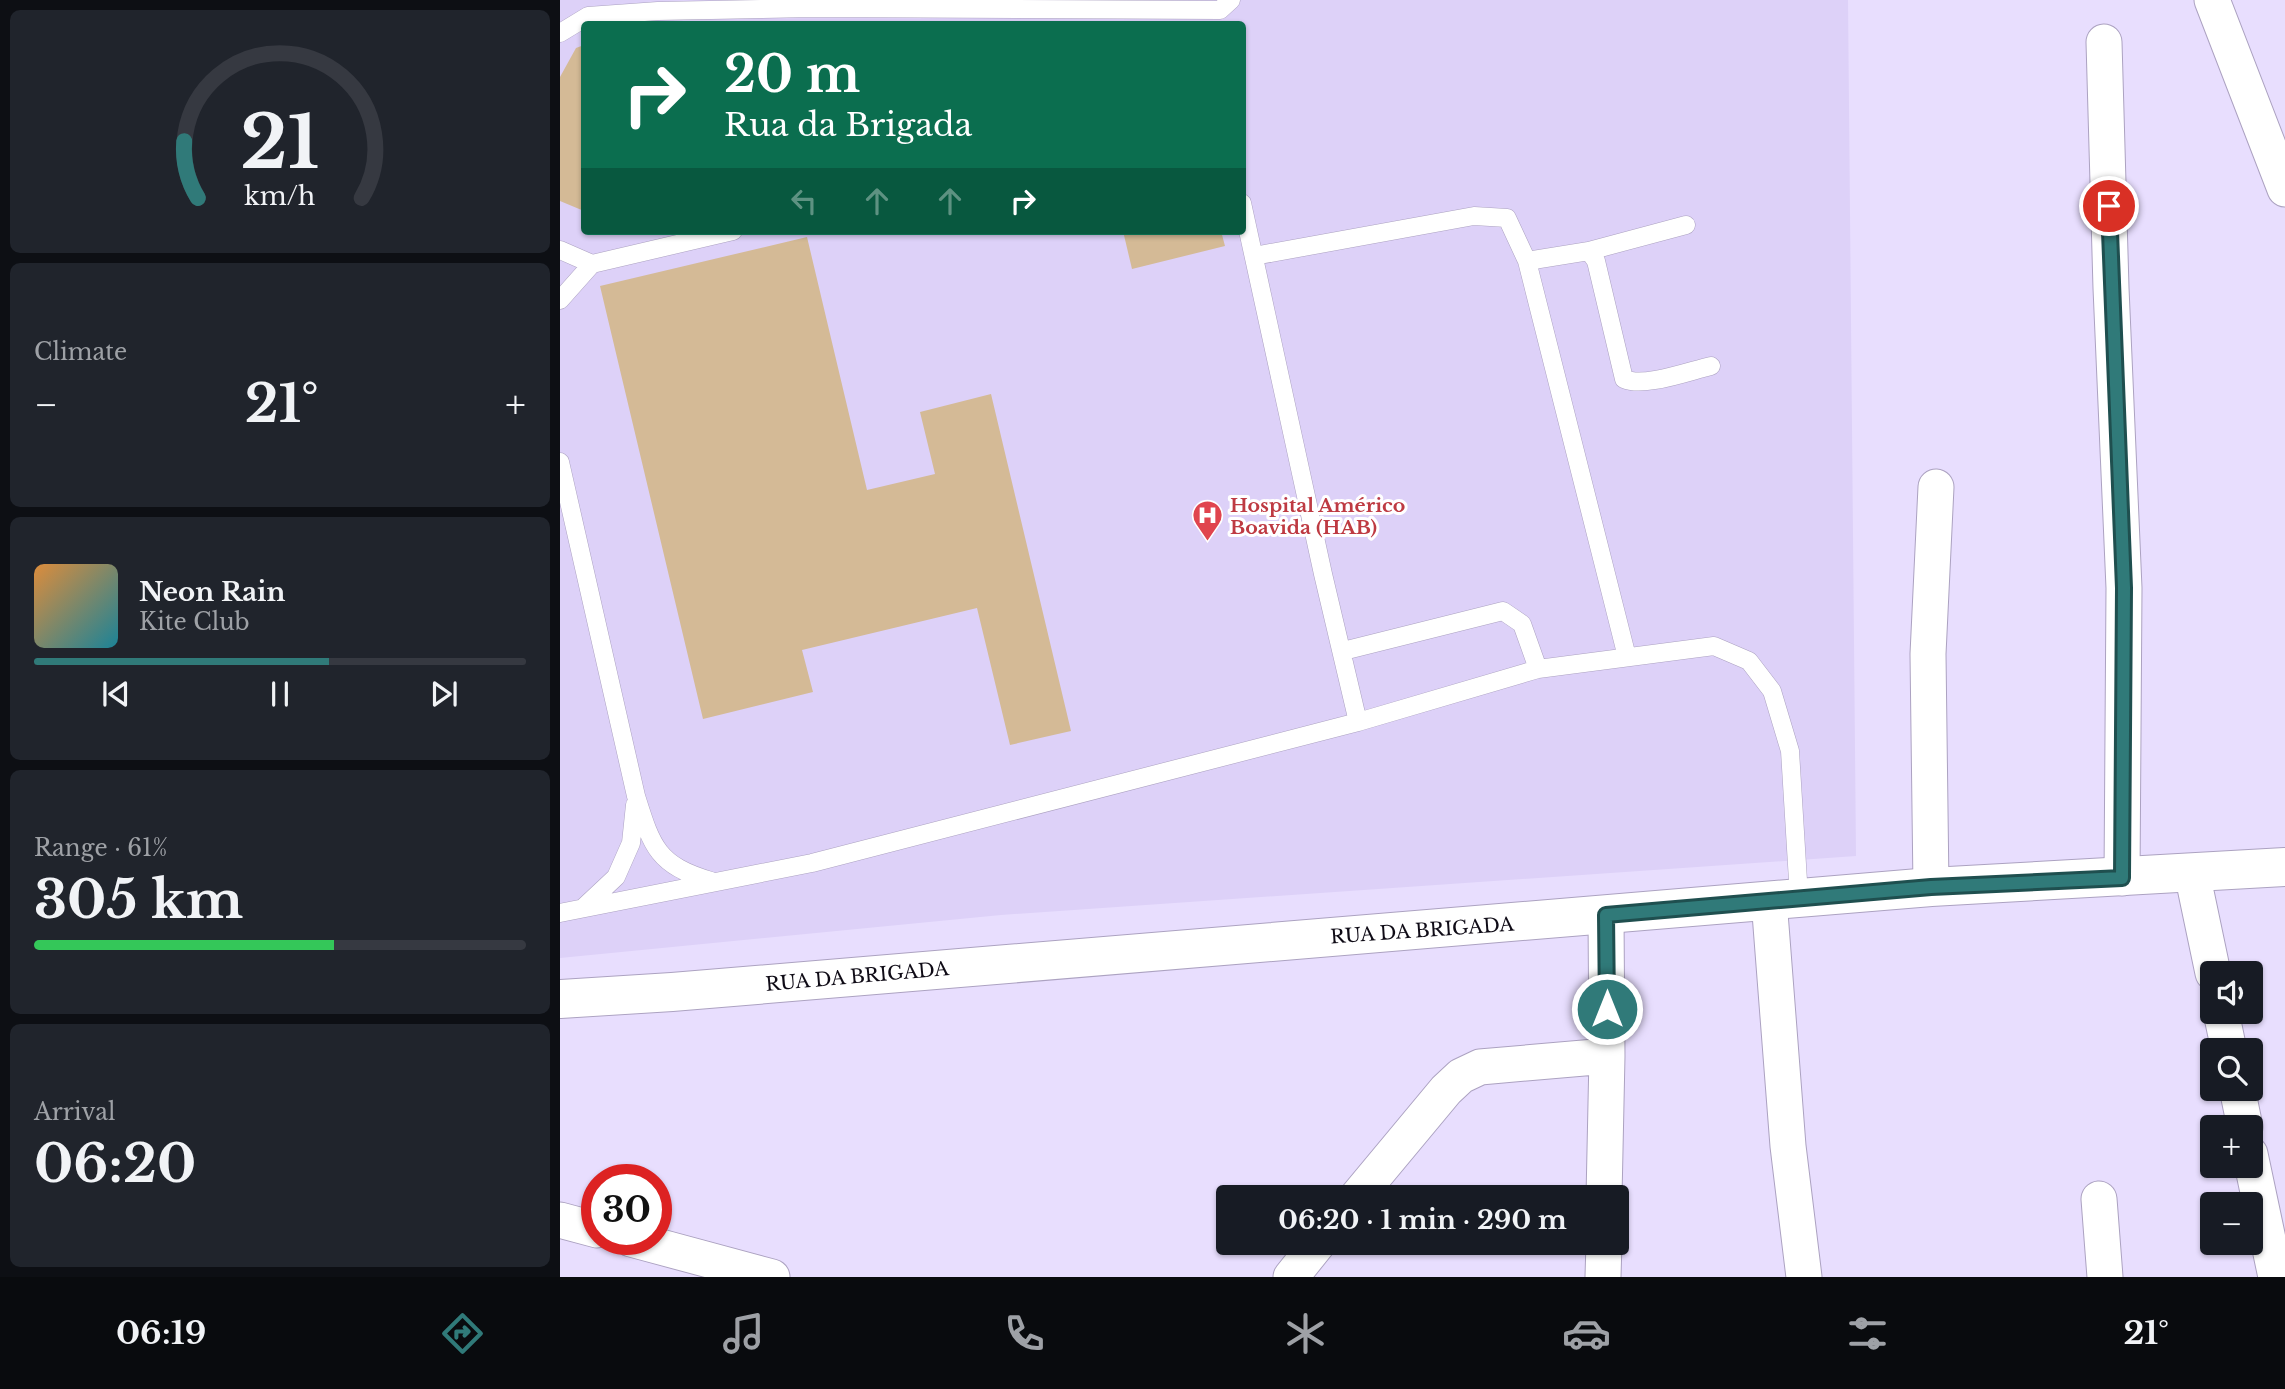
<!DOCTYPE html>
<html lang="en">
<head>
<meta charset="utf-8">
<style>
  :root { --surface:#171b24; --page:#20242c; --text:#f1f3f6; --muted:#9ea1a6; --line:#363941; --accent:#307a79 }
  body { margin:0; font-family:"Libre Baskerville",serif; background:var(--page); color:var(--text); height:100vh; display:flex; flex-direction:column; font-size:26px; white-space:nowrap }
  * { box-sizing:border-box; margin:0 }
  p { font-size:23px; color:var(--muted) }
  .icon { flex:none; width:38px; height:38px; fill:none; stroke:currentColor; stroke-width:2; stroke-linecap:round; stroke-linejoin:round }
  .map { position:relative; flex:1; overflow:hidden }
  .sheet { display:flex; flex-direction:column; gap:10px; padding:10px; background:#0d0f14; width:560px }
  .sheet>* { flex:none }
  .guide { position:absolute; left:21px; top:21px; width:665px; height:214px; border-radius:7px; box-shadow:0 2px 5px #0004; background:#0b6e4f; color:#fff; overflow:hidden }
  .fabs { position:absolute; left:1640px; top:961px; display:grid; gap:14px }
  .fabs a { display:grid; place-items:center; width:63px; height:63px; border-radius:7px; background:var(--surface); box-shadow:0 2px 5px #0004; font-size:35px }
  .speed { position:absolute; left:21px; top:1164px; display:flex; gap:14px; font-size:35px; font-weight:700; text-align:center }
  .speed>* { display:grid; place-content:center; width:91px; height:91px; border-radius:50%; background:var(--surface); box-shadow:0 2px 5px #0004; line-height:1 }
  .speed .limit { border:10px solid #d22; background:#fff; color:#111 }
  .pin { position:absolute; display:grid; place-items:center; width:60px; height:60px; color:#fff; margin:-30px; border:4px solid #fff; border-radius:50%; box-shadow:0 2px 7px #0007 }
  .me { position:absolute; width:77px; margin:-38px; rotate:0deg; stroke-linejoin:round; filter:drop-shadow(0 0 5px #0008) }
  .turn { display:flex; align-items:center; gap:24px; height:147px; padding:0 28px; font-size:32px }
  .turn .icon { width:91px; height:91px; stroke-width:2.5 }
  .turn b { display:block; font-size:49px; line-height:60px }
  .lanes { display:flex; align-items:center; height:66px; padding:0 28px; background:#0003; justify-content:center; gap:35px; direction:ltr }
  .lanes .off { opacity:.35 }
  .big { font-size:52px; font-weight:700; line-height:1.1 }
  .sheet .card { flex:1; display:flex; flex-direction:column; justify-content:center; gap:10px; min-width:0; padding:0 24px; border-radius:10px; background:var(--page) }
  .sheet .dial { align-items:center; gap:0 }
  .dial svg { height:182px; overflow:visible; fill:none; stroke:var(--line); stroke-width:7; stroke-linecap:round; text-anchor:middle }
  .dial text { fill:var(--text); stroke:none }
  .song { display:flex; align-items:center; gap:21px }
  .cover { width:84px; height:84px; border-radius:10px; background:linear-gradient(135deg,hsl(30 70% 55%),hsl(190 70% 35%)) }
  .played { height:7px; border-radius:4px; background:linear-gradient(90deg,var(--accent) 60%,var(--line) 60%) }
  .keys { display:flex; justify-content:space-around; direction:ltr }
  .heat { display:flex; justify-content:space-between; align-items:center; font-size:38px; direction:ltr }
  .charge { height:10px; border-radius:5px; background:linear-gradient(90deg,#34c759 61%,var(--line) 0) }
  .trip { position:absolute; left:656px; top:1185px; width:413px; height:70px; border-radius:7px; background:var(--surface); box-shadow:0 2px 5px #0004; font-weight:700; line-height:70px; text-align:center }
  .dock { display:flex; height:112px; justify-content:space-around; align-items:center; background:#090b0e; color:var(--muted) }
  .dock .icon { width:49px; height:49px }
  .dock .selected { color:var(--accent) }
  .dock b { font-size:32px; color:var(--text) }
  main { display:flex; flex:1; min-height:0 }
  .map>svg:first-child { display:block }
  .built { fill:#ddd1f8; fill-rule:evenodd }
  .building { fill:#d4ba96 }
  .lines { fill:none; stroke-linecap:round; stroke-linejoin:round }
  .service-casing { stroke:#aca2c1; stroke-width:19 }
  .minor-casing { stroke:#aca2c1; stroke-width:37 }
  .tertiary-casing { stroke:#aca2c1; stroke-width:40 }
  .service { stroke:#fff; stroke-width:18 }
  .minor { stroke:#fff; stroke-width:35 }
  .tertiary { stroke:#fff; stroke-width:38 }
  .route-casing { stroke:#1f4f4f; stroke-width:18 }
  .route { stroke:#307a79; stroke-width:12 }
  .labels { text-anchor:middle; stroke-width:6; stroke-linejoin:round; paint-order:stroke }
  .health-label { font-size:19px; font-weight:bold; fill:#be3a42; stroke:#fff; text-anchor:start }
  .street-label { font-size:19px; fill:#0f0b16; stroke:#fff }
</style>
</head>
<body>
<main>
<section class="sheet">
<div class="card dial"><svg viewBox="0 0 100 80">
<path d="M14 69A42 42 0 1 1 86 69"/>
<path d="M14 69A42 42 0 0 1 8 44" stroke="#307a79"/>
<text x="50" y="56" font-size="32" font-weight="700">21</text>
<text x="50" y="72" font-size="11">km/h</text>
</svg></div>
<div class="card"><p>Climate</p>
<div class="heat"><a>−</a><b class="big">21°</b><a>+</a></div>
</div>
<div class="card">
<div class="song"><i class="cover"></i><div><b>Neon Rain</b><p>Kite Club</p></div></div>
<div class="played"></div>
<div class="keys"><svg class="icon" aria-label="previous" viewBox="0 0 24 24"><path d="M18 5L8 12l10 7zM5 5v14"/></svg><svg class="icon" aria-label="pause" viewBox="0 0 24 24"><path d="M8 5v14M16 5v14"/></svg><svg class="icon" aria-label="next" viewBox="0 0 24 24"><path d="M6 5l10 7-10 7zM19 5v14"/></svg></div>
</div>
<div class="card"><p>Range · 61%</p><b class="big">305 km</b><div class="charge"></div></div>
<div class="card"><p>Arrival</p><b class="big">06:20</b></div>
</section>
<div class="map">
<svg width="1725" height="1277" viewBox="0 0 1725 1277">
  <rect width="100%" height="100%" fill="#e8defe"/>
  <path class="built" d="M0 0H1288L1296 856 441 915 0 958ZM24 24H682V231H24Z"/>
  <path class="building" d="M24 45V211L0 201V77L16 48Z
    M563 231H661L665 246 572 269Z
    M247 237 307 490 375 474 360 412 431 394 511 731 450 745 417 608 242 650 253 692 143 719 40 286Z"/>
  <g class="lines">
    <defs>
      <path id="service" d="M0 33 28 16 98 11 252 8 660 10 671 0
        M0 250 32 264
        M1029 251 1126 225
        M694 256 914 216 947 218 967 261 1067 657
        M967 261 1029 251 1036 261 1064 379C1084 388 1129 371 1151 366
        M0 300 32 264 173 231
        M0 462 76 796C92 847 97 865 151 881
        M783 651 943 611 962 624 978 669
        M798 722 978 669 1154 646 1189 661 1212 691 1230 751 1239 897
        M24 907 56 877 71 843 75 805
        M0 913 252 863 798 722 763 574 682 203"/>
      <path id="minor" d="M1652 0 1725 189
        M1544 42 1551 288 1564 588 1562 878
        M1632 873 1653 973
        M1371 887 1368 654 1376 487
        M1209 900 1228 1146 1244 1277
        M1661 1012 1669 1050
        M1677 1088 1685 1127
        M1690 1154 1716 1277
        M797 1197 886 1090 901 1076 920 1067 1047 1056
        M1044 1197 1047 1056 1046 916
        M1539 1199 1545 1277
        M0 1220 37 1230
        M71 1239 212 1277
        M731 1277 759 1242
        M1043 1277 1044 1242"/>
      <path id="tertiary" d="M0 999 112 992 1371 887 1725 867"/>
    </defs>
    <use href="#service" class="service-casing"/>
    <use href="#minor" class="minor-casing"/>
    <use href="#tertiary" class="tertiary-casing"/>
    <use href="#service" class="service"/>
    <use href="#minor" class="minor"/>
    <use href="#tertiary" class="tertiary"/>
  </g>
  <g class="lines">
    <defs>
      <path id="route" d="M1047 1009 1046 915 1371 887 1562 878 1564 588 1549 206"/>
    </defs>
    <use href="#route" class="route-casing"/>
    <use href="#route" class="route"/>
  </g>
  <defs>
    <symbol id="hospital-pin" viewBox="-11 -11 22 30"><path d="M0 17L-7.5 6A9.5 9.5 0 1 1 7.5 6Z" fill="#e0444e" stroke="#fff"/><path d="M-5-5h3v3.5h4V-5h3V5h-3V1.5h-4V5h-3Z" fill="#fff"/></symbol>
  </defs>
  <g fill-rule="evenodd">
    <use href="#hospital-pin" x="630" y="498" width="35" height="47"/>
  </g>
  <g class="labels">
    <g class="health-label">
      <text x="670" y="512">Hospital Américo<tspan x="670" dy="22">Boavida (HAB)</tspan></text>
    </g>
    <g class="street-label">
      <text transform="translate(862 930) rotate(-4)" y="7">RUA DA BRIGADA</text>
      <text transform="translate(297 976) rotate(-5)" y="7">RUA DA BRIGADA</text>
    </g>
  </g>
</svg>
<div class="fabs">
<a><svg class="icon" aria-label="sound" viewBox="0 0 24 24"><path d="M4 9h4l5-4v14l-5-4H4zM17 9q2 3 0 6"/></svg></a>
<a><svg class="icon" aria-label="search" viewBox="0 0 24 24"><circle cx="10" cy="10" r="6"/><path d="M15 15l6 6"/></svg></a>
<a>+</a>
<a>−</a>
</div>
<div class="speed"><div class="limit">30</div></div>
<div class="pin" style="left:1549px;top:206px;background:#d93025"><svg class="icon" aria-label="arrive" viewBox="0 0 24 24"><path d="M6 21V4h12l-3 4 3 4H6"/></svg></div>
<svg class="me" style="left:1047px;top:1009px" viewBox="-20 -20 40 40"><circle r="17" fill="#307a79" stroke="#fff" stroke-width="3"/><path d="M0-11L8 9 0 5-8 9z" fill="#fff"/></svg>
<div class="trip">06:20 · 1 min · 290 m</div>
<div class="guide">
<div class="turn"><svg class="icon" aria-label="right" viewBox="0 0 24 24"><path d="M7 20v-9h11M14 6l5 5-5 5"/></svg><div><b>20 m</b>Rua da Brigada</div></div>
<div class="lanes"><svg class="icon off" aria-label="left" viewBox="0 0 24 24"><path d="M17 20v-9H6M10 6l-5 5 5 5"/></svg><svg class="icon off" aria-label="ahead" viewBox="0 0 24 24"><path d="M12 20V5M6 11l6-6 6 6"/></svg><svg class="icon off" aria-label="ahead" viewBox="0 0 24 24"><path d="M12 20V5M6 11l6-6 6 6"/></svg><svg class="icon" aria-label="right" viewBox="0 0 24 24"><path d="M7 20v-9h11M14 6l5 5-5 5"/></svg></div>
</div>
</div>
</main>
<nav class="dock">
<b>06:19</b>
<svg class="icon selected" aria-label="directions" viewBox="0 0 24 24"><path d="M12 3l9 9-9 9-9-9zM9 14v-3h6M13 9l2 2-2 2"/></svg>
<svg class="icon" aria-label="music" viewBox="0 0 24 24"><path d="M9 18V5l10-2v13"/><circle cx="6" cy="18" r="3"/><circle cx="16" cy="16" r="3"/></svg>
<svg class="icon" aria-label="phone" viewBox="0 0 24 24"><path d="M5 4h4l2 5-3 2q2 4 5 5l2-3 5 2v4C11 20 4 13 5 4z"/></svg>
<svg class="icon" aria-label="climate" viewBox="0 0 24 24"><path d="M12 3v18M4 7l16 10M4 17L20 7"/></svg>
<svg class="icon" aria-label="car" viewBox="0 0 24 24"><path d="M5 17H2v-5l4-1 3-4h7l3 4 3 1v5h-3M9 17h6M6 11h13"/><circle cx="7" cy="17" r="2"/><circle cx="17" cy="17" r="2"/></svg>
<svg class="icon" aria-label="filters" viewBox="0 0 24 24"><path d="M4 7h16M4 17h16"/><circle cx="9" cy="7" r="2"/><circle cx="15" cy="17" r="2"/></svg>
<b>21°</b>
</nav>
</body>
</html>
